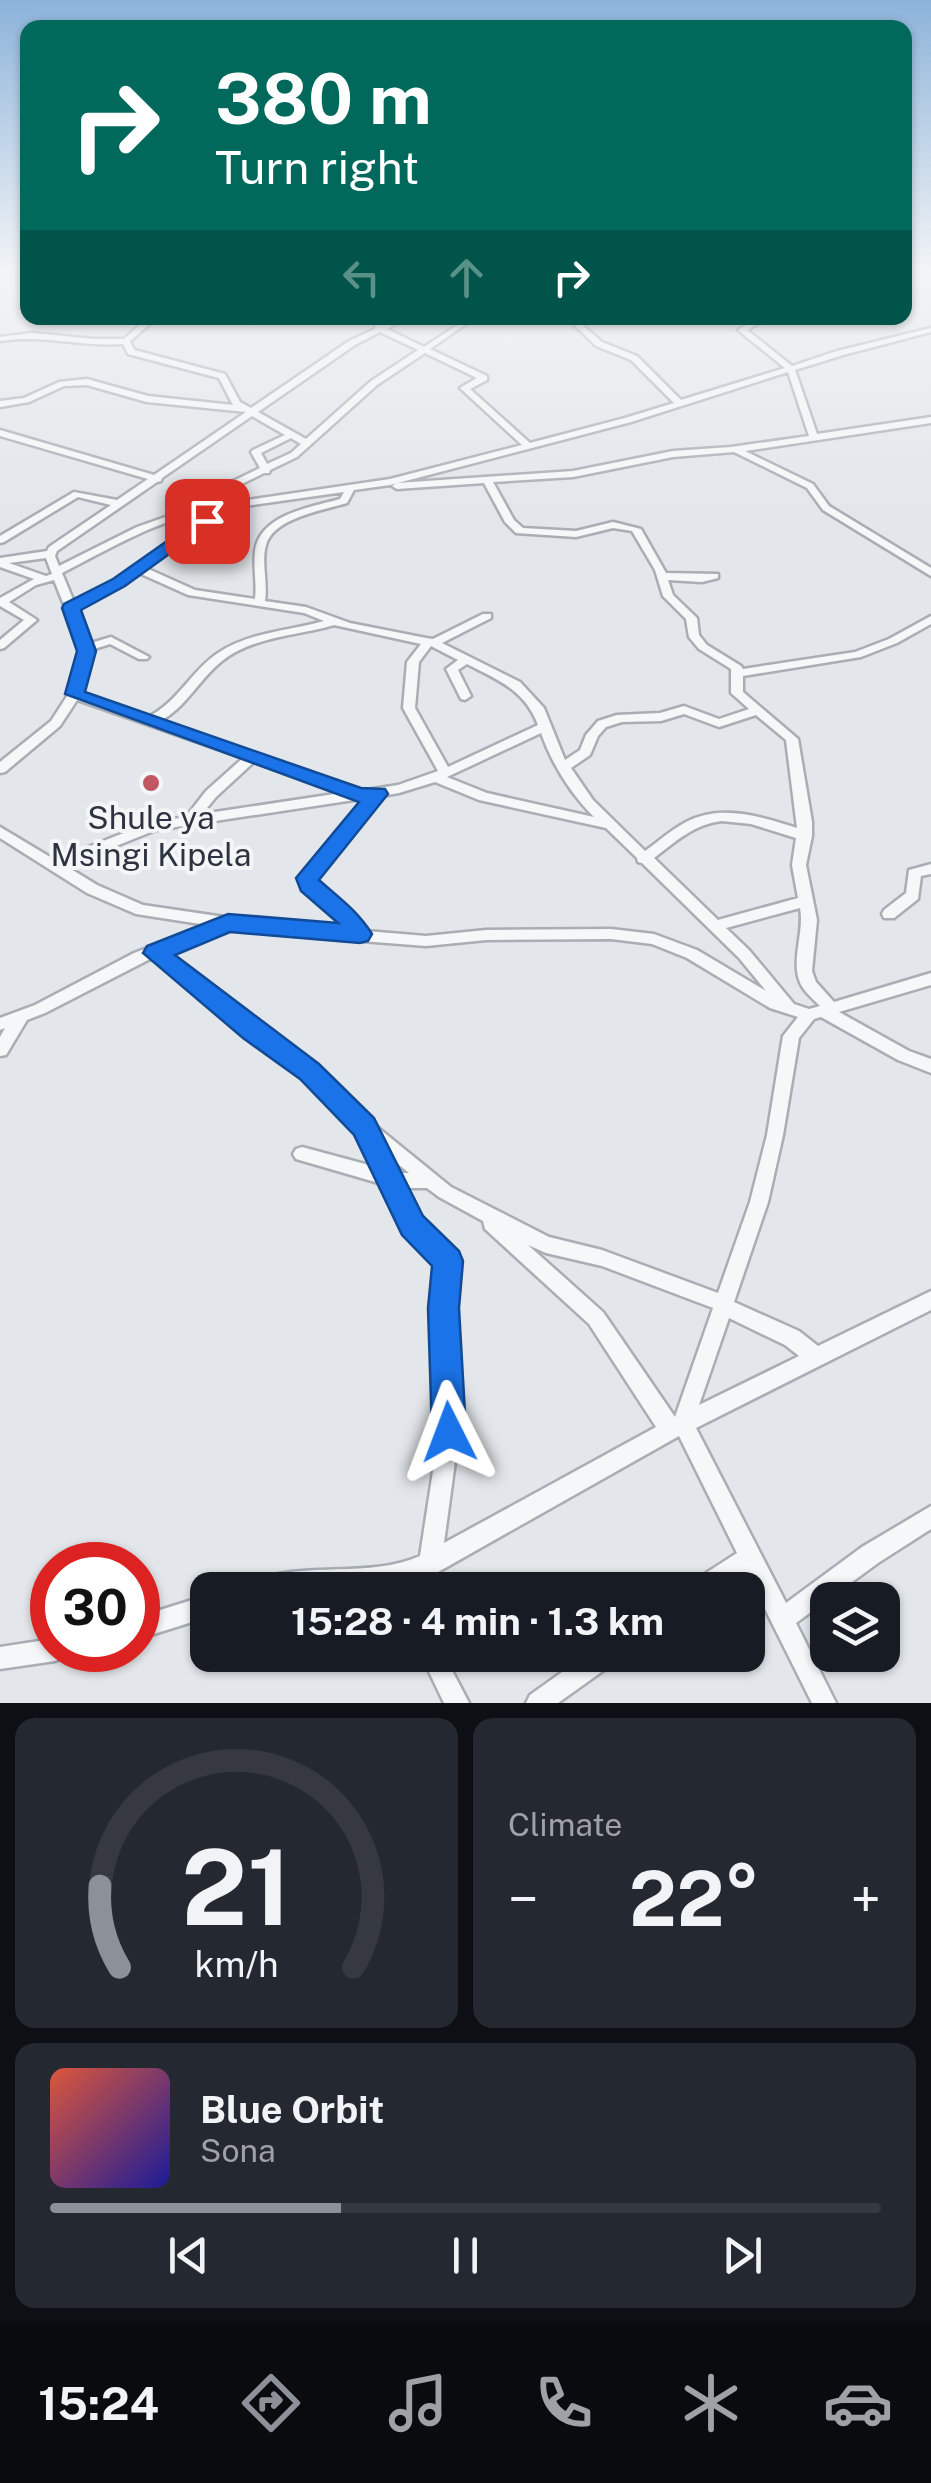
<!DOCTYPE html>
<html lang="en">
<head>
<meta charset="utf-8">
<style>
  :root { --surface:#171b24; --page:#242831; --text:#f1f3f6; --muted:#9ea1a6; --line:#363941; --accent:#8c9099 }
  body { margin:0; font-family:"Public Sans",sans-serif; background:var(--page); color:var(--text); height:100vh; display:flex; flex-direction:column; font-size:38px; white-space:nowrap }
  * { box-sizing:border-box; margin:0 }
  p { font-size:32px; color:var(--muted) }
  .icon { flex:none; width:55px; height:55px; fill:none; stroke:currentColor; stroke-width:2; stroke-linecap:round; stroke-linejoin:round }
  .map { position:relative; height:1703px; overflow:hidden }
  .details { display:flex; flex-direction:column; gap:15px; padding:15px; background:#0d0f14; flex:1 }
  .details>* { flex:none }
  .top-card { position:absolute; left:20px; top:20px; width:892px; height:305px; border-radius:20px; box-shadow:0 2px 8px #0004; background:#00695c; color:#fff; overflow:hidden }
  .buttons { position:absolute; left:810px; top:1582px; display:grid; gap:20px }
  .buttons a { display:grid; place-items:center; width:90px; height:90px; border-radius:20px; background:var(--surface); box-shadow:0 2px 8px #0004; font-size:50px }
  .speed { position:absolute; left:30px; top:1542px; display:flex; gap:20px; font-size:50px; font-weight:700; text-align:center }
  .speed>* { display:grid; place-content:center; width:130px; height:130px; border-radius:50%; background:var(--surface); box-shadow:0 2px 8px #0004; line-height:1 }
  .speed .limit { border:15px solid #d22; background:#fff; color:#111 }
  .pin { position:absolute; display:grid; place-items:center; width:85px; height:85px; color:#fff; margin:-42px; border-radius:20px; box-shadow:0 5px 15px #0006 }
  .me { position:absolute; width:110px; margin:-55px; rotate:357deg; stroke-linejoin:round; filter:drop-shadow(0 0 8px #0008) }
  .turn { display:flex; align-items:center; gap:35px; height:210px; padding:0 30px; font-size:45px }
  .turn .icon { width:130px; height:130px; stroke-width:2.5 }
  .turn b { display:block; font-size:70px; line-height:85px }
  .lanes { display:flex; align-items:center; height:95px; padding:0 30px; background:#0003; justify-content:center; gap:50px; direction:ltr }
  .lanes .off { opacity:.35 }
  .big { font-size:75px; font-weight:700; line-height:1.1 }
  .details .card { flex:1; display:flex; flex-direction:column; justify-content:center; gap:15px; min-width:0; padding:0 35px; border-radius:20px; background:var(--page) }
  .details .dial { align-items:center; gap:0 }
  .dial svg { height:260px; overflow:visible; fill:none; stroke:var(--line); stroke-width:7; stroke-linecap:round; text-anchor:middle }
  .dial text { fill:var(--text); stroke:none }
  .song { display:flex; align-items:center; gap:30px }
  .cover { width:120px; height:120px; border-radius:15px; background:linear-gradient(135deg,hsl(10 70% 55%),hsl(240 70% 35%)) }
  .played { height:10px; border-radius:5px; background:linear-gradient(90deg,var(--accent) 35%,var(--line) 35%) }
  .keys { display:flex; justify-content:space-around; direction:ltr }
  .heat { display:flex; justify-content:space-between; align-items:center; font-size:55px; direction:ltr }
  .details .tiles { flex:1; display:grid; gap:15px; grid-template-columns:1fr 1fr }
  .card:last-child { grid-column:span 2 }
  .trip { position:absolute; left:190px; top:1572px; width:575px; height:100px; border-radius:20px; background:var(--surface); box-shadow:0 2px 8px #0004; font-weight:700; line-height:100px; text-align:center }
  .dock { display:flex; height:160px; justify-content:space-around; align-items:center; background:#090b0e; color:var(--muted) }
  .dock .icon { width:70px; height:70px }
  .dock .active { color:var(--accent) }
  .dock b { font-size:45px; color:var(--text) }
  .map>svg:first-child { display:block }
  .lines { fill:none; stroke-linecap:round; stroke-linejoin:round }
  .minor-casing { stroke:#a9adb4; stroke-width:5 }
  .minor { fill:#f6f7f9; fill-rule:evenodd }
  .route { fill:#1a73e8; stroke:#114b97; stroke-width:2.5 }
  .poi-dot { fill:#c15760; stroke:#f3f5f7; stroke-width:4 }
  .labels { text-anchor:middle; stroke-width:8; stroke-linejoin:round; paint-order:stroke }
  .poi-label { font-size:32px; fill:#2d3340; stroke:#f3f5f7 }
</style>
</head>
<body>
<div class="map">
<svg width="931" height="1703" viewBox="0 0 931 1703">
  <rect width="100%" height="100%" fill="#e3e6ea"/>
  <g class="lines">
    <defs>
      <path id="minor" d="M0 271H6L0 274Z
        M144 318H150L151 323 130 341 134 350 225 374 240 402 251 408 349 341 375 329V326L398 318H406L387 329 424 347 468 318H475L430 349 487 376V380L470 389 530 443 625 418 674 403 631 360 596 346 567 318H574L602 342 637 356 681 400 785 368 738 330 758 318H767L747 330 792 366 837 351 931 328V332L843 355 795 370 817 434 931 417V423L745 451 813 484 829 506 931 568V576L823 510 807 488 734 452 673 457 573 477 493 482 514 520 523 528 576 531 613 522 641 529 666 573 718 574V578L702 582 668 580 673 595 697 618 699 635 707 645 741 666 743 669 855 652 889 639 931 616V624L897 643 861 657 743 676V692L798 739 812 822V836L806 865 817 920 812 971 816 982 834 1002 931 973V985L839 1012 909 1051 931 1059V1073L898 1060 821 1017 814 1019 799 1038 783 1135 768 1202 734 1302 799 1331 818 1346 931 1291V1310L696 1428 786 1603 862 1547 931 1506V1529L878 1563 796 1623 836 1703H812L747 1573 720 1590H689L692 1582 737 1553 679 1436 438 1572C378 1597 311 1590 247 1590L250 1582C304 1560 368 1579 420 1556L439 1432 434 1308 438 1264 407 1231 386 1187 382 1184 296 1159 293 1154 296 1149 302 1147 376 1167 359 1132 304 1076 246 1035 152 958 45 1013 27 1020 6 1055 0 1056V1037L5 1028 0 1030V1018L35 1005 134 953 207 925 136 914 87 893 0 838V827L55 860 149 823 186 817 206 791 243 758 77 700 60 726 5 772 0 773V762L51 721 71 690 78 666 80 645 54 580 36 585 9 602 37 620 4 648 0 649V640L24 620 0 606V598L34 579 0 567V558L47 551 49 547 111 505 78 497 4 542 0 543V536L74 492 117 500 148 479 0 436V430L154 475 246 412 147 402 87 385 64 386 29 402 0 407V401L24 398 59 382 87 379 148 396 233 405 219 378 128 354 123 344C82 347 42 334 0 341V337L32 333 94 339H124L143 322ZM380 332 418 350 371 381 306 439 258 412 355 345ZM425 353 477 378 460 388 522 445 390 479 193 508 264 473H269L270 470 297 457 377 385ZM788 372 809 436 731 447 673 451 573 471 397 483 392 486 397 489 484 483 505 522 516 533 576 537 613 528 632 531 655 570 663 596 686 619 689 637 699 649 731 669V693L749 709 719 719 684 706 660 713 617 715 598 721 586 735 580 750 565 760 544 708 520 682 442 643 491 618V614H483L433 639 426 638 350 623 306 607 265 601C268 583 261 562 266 545 273 518 324 510 347 503L354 490 390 485 631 422ZM252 416 285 435 253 450 251 452 260 468 188 503 186 505 191 508 137 527 59 566 55 556 57 551 157 482 161 481 162 478ZM291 438 301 444 291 453 267 464 261 453ZM344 492 340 499C312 507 260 514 255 551 253 567 257 583 255 599L195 590 146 568 231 508ZM215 510 115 580 74 602 62 573C111 548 160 518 215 510ZM46 558 52 574 46 576 9 563ZM139 573 188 595 304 613 324 621C289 631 249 632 218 653 191 671 178 702 148 717L81 693 90 666 91 650 110 644 139 659H147L149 657 111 637 91 643 77 609ZM334 625 421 644 407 662 403 708 438 771 398 785 360 791 160 721C187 707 199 679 222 661 254 636 297 636 334 625ZM431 646 458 660 446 669 461 699 465 700 471 696 458 670 467 664C498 680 525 690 538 725L448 767 415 708 419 662ZM684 714 719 727 756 715 786 740 797 828C762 817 721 803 686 822 671 830 659 841 645 851L593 800 571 768 590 755 598 736 606 727 622 722 661 721ZM541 733C552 764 571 794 594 817L487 793 447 777ZM254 762 341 793 202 814 216 797ZM435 782 479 800 606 828 637 858 638 862 642 863 739 958 766 991 697 950 654 934 611 929 486 930 426 936 366 931 343 903 315 881 382 796 399 793ZM367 798 300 882 333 911 348 930 272 924 143 905 97 885 66 866 156 830ZM722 821 751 824 796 838 792 865 798 898 718 920 654 858C675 842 694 824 722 821ZM800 908C805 934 788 965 803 988 807 994 814 1000 820 1006L809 1009 794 1004 749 950 726 928ZM229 928 272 934 426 946 486 940 611 939 652 944 687 958 770 1008 798 1017 783 1036 767 1135 750 1202 718 1293 602 1250 549 1237 451 1187 371 1122 316 1066 258 1027 166 953ZM387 1155 409 1173H396ZM404 1188H427L439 1197 483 1221 485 1229 589 1324 656 1427 444 1543 459 1432 452 1308 457 1261 455 1255 419 1219ZM528 1245 546 1253 602 1266 713 1308 675 1417 603 1312ZM729 1318 785 1345 799 1356 699 1405Z
        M931 864V874L921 876 918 899 894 918H884L882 914 884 910 906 893 909 870Z
        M208 1595V1617L138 1639V1617Z
        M52 1639V1650H66L63 1658 55 1661 0 1669V1647Z
        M421 1655H444L469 1703H444Z
        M586 1655H617L614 1663 558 1703H526L530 1695Z"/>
    </defs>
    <use href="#minor" class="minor-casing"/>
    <use href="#minor" class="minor"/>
  </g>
  <linearGradient id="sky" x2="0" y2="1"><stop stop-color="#8cb3da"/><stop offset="0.53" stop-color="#f2f4f6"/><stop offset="1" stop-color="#f2f4f6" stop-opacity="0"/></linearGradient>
  <rect width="931" height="509" fill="url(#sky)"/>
  <path class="route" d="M201 517 215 521 125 586 81 610 96 651 85 692 361 788 385 789 388 794 319 880C338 897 358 911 372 934L368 941 360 943 230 932 175 955 319 1064 374 1118 423 1216 459 1251 463 1261 459 1308 466 1432 461 1444 449 1449 437 1444 432 1432 428 1308 432 1266 402 1235 354 1135 300 1079 243 1038 143 953 147 946 228 914 338 923 301 891 296 878 359 802 65 694 77 651 62 608 64 604 113 579Z"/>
  <circle class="poi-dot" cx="151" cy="783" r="10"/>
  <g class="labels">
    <g class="poi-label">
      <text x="151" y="829">Shule ya<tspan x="151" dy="37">Msingi Kipela</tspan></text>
    </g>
  </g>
</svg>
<div class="buttons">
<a><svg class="icon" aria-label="layers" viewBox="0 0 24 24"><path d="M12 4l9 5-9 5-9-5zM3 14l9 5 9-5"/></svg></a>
</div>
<div class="speed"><div class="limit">30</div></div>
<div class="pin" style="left:207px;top:521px;background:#d93025"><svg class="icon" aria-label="arrive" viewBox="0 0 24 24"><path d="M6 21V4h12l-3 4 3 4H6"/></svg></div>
<svg class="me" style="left:449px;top:1432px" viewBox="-20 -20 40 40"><path d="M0-17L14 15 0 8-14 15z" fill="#1a73e8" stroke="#fff" stroke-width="4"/></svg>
<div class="trip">15:28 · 4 min · 1.3 km</div>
<div class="top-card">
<div class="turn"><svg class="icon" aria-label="right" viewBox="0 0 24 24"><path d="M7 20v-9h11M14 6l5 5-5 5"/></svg><div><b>380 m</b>Turn right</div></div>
<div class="lanes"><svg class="icon off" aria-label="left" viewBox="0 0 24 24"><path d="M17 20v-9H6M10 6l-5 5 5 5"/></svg><svg class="icon off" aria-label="ahead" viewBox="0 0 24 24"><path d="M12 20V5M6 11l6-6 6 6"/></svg><svg class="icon" aria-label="right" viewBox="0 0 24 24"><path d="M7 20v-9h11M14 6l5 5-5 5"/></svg></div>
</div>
</div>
<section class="details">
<div class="tiles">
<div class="card dial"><svg viewBox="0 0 100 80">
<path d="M14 69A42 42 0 1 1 86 69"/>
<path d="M14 69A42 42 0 0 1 8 44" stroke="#8c9099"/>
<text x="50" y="56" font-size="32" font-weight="700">21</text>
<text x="50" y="72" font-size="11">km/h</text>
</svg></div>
<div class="card"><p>Climate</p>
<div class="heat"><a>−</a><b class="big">22°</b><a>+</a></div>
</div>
<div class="card">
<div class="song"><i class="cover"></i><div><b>Blue Orbit</b><p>Sona</p></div></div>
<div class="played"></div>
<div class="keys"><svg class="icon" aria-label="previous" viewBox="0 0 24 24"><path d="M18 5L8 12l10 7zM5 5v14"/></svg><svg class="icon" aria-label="pause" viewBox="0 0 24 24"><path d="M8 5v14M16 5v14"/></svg><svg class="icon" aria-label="next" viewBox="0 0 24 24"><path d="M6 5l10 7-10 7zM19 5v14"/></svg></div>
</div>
</div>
</section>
<nav class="dock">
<b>15:24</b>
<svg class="icon active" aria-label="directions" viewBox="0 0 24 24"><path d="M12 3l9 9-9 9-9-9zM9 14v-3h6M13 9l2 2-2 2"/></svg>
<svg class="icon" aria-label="music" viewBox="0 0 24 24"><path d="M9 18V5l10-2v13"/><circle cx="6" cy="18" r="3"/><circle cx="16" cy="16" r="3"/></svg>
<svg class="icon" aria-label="phone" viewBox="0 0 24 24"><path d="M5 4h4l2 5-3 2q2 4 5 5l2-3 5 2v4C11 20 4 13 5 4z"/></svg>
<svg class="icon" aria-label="climate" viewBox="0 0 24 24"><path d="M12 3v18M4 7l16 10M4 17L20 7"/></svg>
<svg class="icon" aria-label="car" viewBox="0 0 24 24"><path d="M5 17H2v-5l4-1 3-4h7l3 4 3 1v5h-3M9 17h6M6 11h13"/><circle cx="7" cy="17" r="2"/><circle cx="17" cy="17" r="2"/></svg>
</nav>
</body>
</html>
